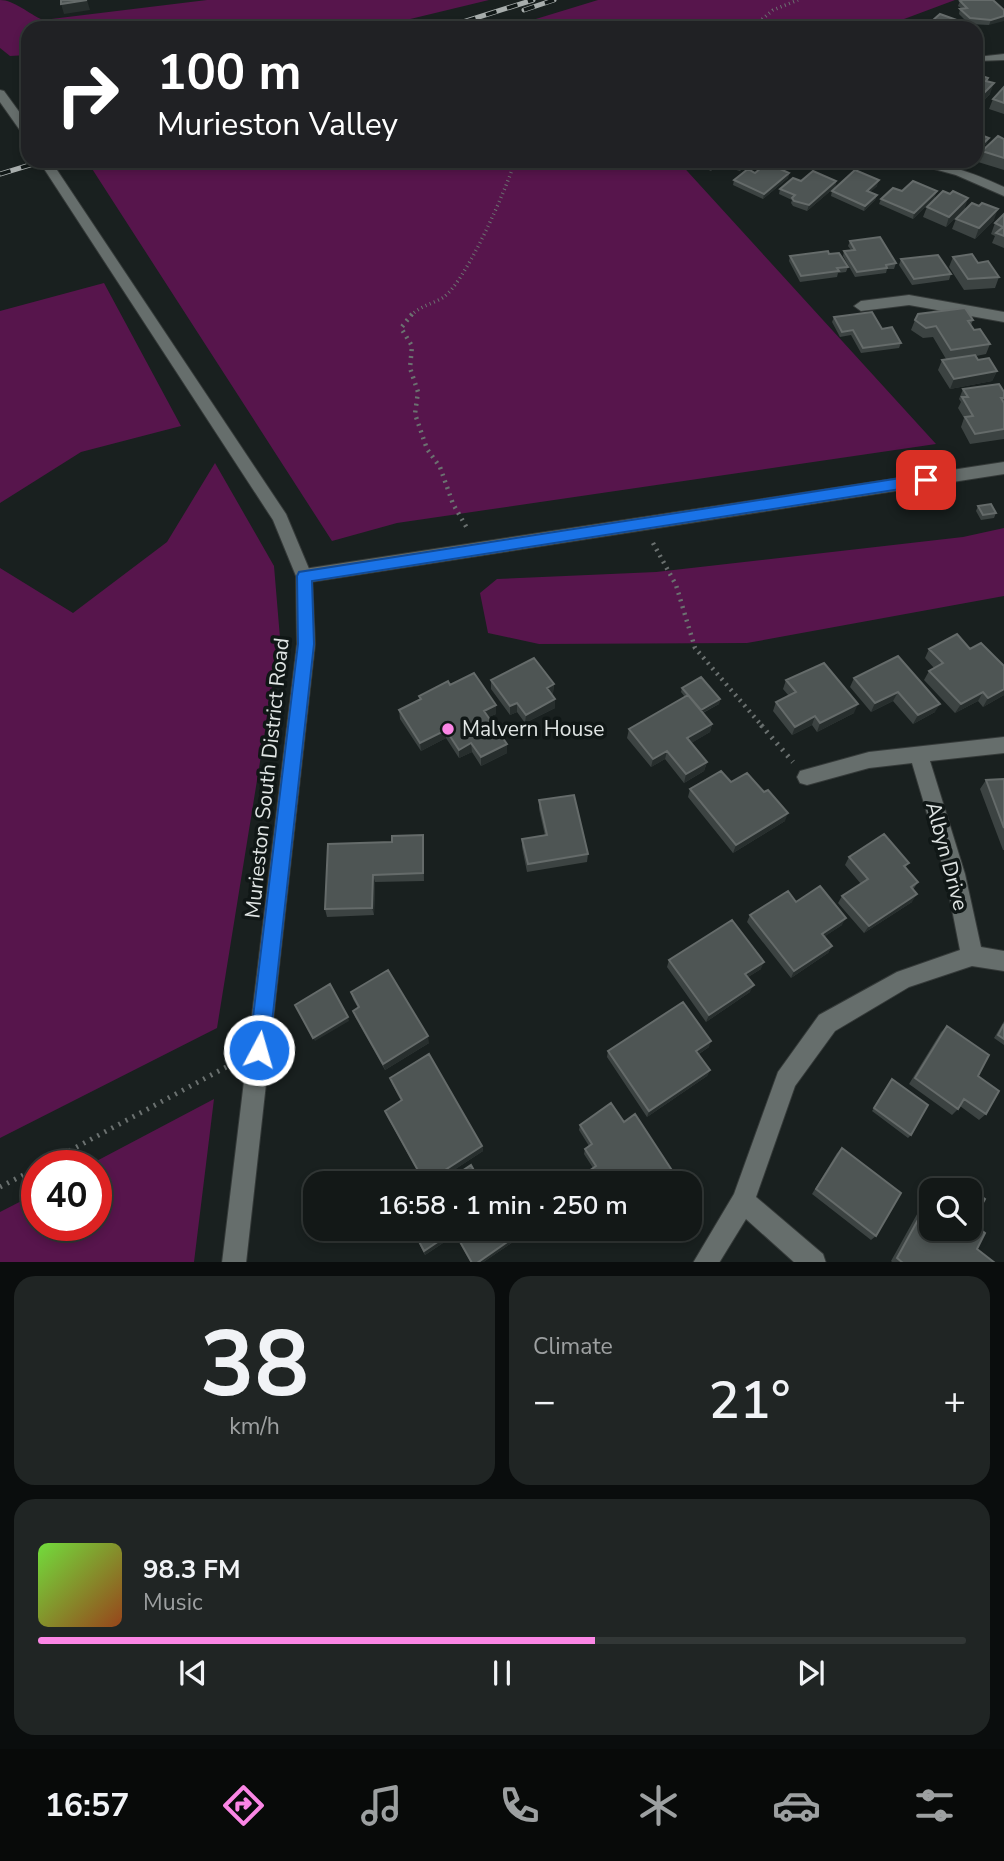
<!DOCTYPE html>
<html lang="en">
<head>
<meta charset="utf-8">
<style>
  :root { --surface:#131817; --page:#202524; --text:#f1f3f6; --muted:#9da0a1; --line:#323736; --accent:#fb86e5 }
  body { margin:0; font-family:"Nunito Sans",sans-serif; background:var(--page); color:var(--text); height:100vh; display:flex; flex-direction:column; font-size:26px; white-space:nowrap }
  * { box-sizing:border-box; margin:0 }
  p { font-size:23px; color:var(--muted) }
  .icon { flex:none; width:38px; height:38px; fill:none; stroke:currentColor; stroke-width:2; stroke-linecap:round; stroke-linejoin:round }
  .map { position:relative; height:1262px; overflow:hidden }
  .drawer { display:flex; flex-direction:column; gap:14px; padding:14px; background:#0a0d0d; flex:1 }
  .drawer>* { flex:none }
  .guide { position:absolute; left:21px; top:21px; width:962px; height:147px; border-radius:21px; box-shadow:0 4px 10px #0003,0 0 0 2px var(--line); background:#202124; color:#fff; overflow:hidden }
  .buttons { position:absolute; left:919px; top:1178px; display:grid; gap:14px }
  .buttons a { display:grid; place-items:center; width:63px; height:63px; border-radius:14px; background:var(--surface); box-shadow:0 4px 10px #0003,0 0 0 2px var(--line); font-size:35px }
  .speed { position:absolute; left:21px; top:1150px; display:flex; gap:14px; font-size:35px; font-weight:700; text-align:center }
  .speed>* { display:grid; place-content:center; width:91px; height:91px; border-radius:50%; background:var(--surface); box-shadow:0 4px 10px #0003,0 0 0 2px var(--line); line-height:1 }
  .speed .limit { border:10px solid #d22; background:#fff; color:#111 }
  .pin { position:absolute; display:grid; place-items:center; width:60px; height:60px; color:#fff; margin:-30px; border-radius:14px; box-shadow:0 4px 10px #0006 }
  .me { position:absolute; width:77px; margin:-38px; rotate:6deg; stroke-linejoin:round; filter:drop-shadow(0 0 5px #0008) }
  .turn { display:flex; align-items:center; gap:24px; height:147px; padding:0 21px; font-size:32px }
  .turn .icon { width:91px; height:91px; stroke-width:2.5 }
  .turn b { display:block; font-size:49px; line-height:60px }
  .big { font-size:52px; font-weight:600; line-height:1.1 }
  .drawer .card { flex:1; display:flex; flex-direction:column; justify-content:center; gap:10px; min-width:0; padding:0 24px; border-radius:21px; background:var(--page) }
  .drawer .dial { align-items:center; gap:0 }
  .dial b { font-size:91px; line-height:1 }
  .song { display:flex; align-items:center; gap:21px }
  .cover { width:84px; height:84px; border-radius:10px; background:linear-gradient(135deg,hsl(100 70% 55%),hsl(20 70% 35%)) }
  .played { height:7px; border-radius:4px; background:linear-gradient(90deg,var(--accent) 60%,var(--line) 60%) }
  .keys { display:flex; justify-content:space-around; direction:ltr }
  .heat { display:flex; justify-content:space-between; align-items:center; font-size:38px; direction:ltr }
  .drawer .tiles { flex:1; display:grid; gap:14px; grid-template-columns:1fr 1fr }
  .card:last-child { grid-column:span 2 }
  .trip { position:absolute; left:303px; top:1171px; width:399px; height:70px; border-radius:21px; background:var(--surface); box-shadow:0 4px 10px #0003,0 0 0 2px var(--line); font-weight:600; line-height:70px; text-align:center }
  .tab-bar { display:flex; height:112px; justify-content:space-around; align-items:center; background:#080a09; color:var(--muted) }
  .tab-bar .icon { width:49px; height:49px }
  .tab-bar .active { color:var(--accent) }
  .tab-bar b { font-size:32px; color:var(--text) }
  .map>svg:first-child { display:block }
  .green { fill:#57154c }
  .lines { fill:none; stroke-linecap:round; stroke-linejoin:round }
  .stream { fill:#5b7c78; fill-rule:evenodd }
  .service-casing { stroke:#353a39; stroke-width:2 }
  .minor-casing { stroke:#353a39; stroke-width:2 }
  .tertiary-casing { stroke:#353a39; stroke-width:2 }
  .path-far2 { stroke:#6b7170; stroke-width:3.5; stroke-dasharray:1 3.5; stroke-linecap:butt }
  .path-far1 { stroke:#6b7170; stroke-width:4.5; stroke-dasharray:2 5; stroke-linecap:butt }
  .path { stroke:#6b7170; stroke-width:5; stroke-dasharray:2 6; stroke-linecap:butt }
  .service { fill:#666e6c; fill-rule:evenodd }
  .minor { fill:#666e6c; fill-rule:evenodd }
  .tertiary { fill:#666e6c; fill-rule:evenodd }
  .rail-casing { stroke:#a7adac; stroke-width:5 }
  .rail { stroke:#101716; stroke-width:3.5; stroke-dasharray:11; stroke-linecap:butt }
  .wall { fill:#3c4342 }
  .shaded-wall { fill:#272e2d }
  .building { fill:#4e5554; stroke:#656b6a; stroke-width:2 }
  .route { fill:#1a73e8; stroke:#114b97; stroke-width:2 }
  .poi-dot { fill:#fb86e5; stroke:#101716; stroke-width:2.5 }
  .labels { text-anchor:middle; stroke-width:7; stroke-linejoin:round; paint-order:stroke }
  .poi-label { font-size:21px; fill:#e0e5e4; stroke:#101716; text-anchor:start }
  .street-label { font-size:21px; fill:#e0e5e4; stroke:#101716 }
</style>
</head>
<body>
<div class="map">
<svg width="1004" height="1263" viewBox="0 0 1004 1263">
  <rect width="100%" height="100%" fill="#19201f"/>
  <path class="green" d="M0 0C14 0 29 14 43 20L207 0H489L373 28H28V55L10 56 0 48Z
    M598 0H955L880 28H506Z
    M87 161H678L936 444 397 523 332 541Z
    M104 283 181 426 81 452 0 503V311Z
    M215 463 274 566 280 638 217 1028 0 1138V568L73 613 167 542Z
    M1004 528V596L747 643 539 644 488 633 480 593 497 579 656 572 963 537Z
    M214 1099 194 1262H0V1212L37 1193V1225H96V1166L89 1165Z"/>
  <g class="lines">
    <path class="stream" d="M100 161H111L97 166 94 164Z"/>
    <defs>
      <path id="service" d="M909 295 1004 312V322L909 305 861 311 854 306 861 301Z"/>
      <path id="minor" d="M1004 54V60L976 61 977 57Z
        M905 161C942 161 971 172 1004 187V196L956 175Z
        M1004 462V474L304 583 298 581 296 576 298 571 304 569Z
        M1004 737V753L930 761 965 874 981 947 1004 951V971L972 966 909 987 835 1031 795 1086 756 1197 823 1254 826 1263H795L746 1219 719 1263H693L734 1194 778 1072 819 1015 897 972 960 950 945 874 912 763 869 768 807 785 800 783 797 777 800 771 869 752Z"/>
      <path id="tertiary" d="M0 90 4 91 28 124V137L24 136 0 102Z
        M39 161H51L286 514 312 576 315 644 246 1263H222L297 644 296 576 273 520Z"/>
    </defs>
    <use href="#service" class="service-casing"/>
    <use href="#minor" class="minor-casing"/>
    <use href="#tertiary" class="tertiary-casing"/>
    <path class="path-far2" d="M747 28 753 27 773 10 798 0
      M411 316C419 306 433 304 444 297 467 279 506 190 515 161"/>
    <path class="path-far1" d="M412 314 401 328 412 346 410 368 418 392 415 414 427 449 440 467 453 504 467 528
      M653 543 676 585 695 648 763 727"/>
    <path class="path" d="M761 725 793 762
      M41 1166 230 1065
      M0 1187 37 1168"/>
    <use href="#service" class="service"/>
    <use href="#minor" class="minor"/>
    <use href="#tertiary" class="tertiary"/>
    <defs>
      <path id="rail" d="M524 10 554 0
        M444 28 533 0
        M0 174 43 161"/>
    </defs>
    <use href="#rail" class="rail-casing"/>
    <use href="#rail" class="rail"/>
  </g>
  <path class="wall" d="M960 1 1004 10 989 25 969 24 959 14 960 9H962L958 6Z
    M976 74 988 78 987 81 990 94 978 107 976 106Z
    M1004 87V114L989 109 993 99Z
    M1004 139V170L978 162 982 151Z
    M698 161H751L740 171 718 165 711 171 697 165Z
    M755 173H789L788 178 763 199 733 185 734 180Z
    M801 181H836L835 187 807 211 793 206 791 203 792 200 779 194 780 189Z
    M877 186 870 192 877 195 875 200 864 211 831 196 832 191Z
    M902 191 935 197 913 219 879 204 881 199Z
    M927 207 965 208 946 227 923 217Z
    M1004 214V248L992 243 995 236 991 234 995 223Z
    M956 219 994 220 975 239 952 229Z
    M850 241 896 263 894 269H887L886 273 855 277 843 256 844 251 851 250 848 246Z
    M829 254 848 267 846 272 838 273 837 277 800 282 789 261 790 256Z
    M953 257 978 263 999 277 995 288 964 290 949 267Z
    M901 259 951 274 949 280 912 285 899 265Z
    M834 317 882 329 901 343 899 348 861 353 851 335 840 337 832 322Z
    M915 320H973L971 325 974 330 990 344 986 354 976 356 978 360 997 371 992 381 950 389 938 370 942 360 946 359 933 337 923 338 911 330Z
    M963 389 1004 392V439L970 444 961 427 964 418 958 408 961 402 959 399Z
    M978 506 996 513 994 518 981 520 976 511Z
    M929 649 1004 695 983 707 978 701 955 713 924 680 929 671 934 668 925 658Z
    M898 656 935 712 913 724 893 701 871 712 850 687 854 678Z
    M491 680 554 684 553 693 552 694 555 699V708L525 723 517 712 510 715 491 689Z
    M786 680 854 713 817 732 812 725 792 735 773 711 776 702 789 696 783 689Z
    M450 685 496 705V714L488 717 507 744V753L481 766 472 752 459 758 446 738 421 751 400 719 399 710 419 700V696Z
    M682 688 720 699 719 704 703 713 712 724 710 732 691 743 707 762 704 771 684 783 665 759 651 767 627 738 629 729 685 697 681 692Z
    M1004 779V850H1003L980 789 986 780Z
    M731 782 785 821 733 853 688 797 690 789Z
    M539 800 588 854 587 862 527 872 522 847V839L545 836 539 809Z
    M423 835 424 881 375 882 374 915 327 917 325 909 392 842Z
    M849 857 909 863 905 868 918 882 913 890 912 902 864 933 838 903 842 896 861 884 845 865Z
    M796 902 842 925 825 936 832 946 828 953 791 978 747 922 750 915Z
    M669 960 761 969 748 977 750 992 706 1022 667 967Z
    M351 992 429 1043 385 1070 355 1017 353 1011 358 1008 353 999Z
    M1004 1021V1045L994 1038Z
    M947 1026 978 1076 986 1114 979 1120 960 1106 958 1109 952 1115 909 1084 941 1032Z
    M709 1047 699 1054 710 1070 707 1076 647 1117 607 1057 608 1051Z
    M390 1078 482 1146 483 1151 434 1183H424L387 1116 385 1111 401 1101 392 1084Z
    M892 1079 911 1135 908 1138 872 1111Z
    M624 1122 674 1183 593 1168 584 1154 585 1149 589 1146 579 1130 580 1125Z
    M842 1148 876 1236 871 1240 812 1194 837 1153Z
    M963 1183 985 1199 972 1223 985 1233 977 1249 995 1263H893L891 1261 926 1198 931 1194V1228H970V1190H955L956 1187Z
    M411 1228H508L513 1238V1242L482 1263H471L455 1235 425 1255Z"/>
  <path class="shaded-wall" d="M87 0 90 10 64 14 61 4Z
    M1004 16V21L989 25 991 20Z
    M994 83 990 94 978 107 981 96Z
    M989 138 987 144 976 153V150Z
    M717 161H719L718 165 711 171V166Z
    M747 161H751L740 171 741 166Z
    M789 173 788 178 763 199 764 194Z
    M879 180 877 186 866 196 867 191Z
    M836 181 835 187 807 211 809 205Z
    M937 191 935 197 913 219 914 213Z
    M877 195 875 200 864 211 865 206Z
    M968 198 965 208 946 227 949 217Z
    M998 209 994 220 975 239 979 228Z
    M997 371 992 381 950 389 954 379Z
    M554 684 553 693 546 697 547 688Z
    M1004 689V695L983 707 988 698Z
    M898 692 893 701 871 712 875 703Z
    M983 692 978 701 955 713 961 704Z
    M555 699V708L525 723 526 715Z
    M720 699 719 704 700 714 701 710Z
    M517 703V712L510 715V706Z
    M858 704 854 713 817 732 820 723Z
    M940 704 935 712 913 724 918 715Z
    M496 705V714L484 719V711Z
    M815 716 812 725 792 735 795 727Z
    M712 724 710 732 685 747 687 738Z
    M446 730V738L421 751 420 743Z
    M471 743 472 752 459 758V750Z
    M507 744V753L481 766V757Z
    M667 751 665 759 651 767 653 759Z
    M707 762 704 771 684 783 686 774Z
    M788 813 785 821 733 853 736 845Z
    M373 875 375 882 374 915 372 908Z
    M917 894 912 902 864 933 869 926Z
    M846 918 842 925 818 941 822 934Z
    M832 946 828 953 791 978 794 971Z
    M764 962 761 969 742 981 745 974Z
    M754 985 750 992 706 1022 709 1015Z
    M348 1017 349 1021 315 1041 313 1038Z
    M428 1036 429 1043 385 1070 383 1064Z
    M711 1041 709 1047 694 1057 696 1051Z
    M710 1070 707 1076 647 1117 649 1111Z
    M482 1146 483 1151 434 1183H425Z
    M454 1231 455 1235 425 1255 424 1251Z
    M513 1238V1242L482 1263H477Z"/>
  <path class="building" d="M61 0H87L61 4Z
    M963 0H993L1004 10V16L991 20 970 18 960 9 967 8 960 1Z
    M940 14 976 27 974 28H928L925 27Z
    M976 74 988 78 986 81 994 83 981 96 976 95Z
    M1004 87V103L993 99Z
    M976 133 989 138 976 150Z
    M998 136 1004 139V158L982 151Z
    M701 161H717L711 166Z
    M725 161H747L741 166Z
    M767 163 789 173 764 194 734 180 748 169 755 173Z
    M855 170 879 180 867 191 877 195 865 206 832 191Z
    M813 171 836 181 809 205 794 201 792 198 795 195 780 189 793 178 801 181Z
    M913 181 937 191 914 213 881 199 893 188 902 191Z
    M943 191 950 194 953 191 968 198 949 217 927 207Z
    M972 203 979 206 982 203 998 209 979 228 956 219Z
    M1004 214V236L996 233 1003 227 995 223Z
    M880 237 896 263 886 265 887 268 857 272 844 251 855 250 850 241Z
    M828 251 829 254 839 253 848 267 837 268 839 271 801 276 790 256Z
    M972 254 978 263 988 261 999 277 968 279 953 257Z
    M938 255 951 274 914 279 901 259Z
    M965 308 973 320 968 321 974 330 980 329 990 344 951 350 936 326 926 328 915 320 918 314Z
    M872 312 882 329 892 327 901 343 863 348 853 330 842 332 834 317Z
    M975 355 978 360 989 358 997 371 954 379 942 360Z
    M999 384 1004 392V398H1001L1004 403V429L975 434 965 417 973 416 962 397H968L963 389Z
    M991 504 996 513 983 515 978 506Z
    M957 634 970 649 981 643 1004 666V689L988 698 983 692 961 704 929 671 943 663 929 649Z
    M898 656 940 704 918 715 898 692 875 703 854 678Z
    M534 658 554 684 547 688 555 699 526 715 517 703 510 706 491 680Z
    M824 663 858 704 820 723 815 716 795 727 776 702 796 692 786 680Z
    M474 673 496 705 484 711 507 744 481 757 471 743 459 750 446 730 420 743 399 710 421 699 419 696 448 681 450 685Z
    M701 677 720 699 701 710 682 688Z
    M688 695 712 724 687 738 707 762 686 774 667 751 653 759 629 729Z
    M721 771 731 782 747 773 764 792 768 790 788 813 736 845 690 789Z
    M1004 779V828L986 780Z
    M574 795 588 854 528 864 522 839 547 835 539 800Z
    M884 834 909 863 904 866 918 882 911 887 917 894 869 926 842 896 868 879 849 857Z
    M423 835V873L373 875 372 908 325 909 328 844 392 842V836Z
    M820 886 846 918 822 934 832 946 794 971 750 915 788 891 796 902Z
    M732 920 764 962 745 974 754 985 709 1015 669 960Z
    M388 970 428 1036 383 1064 353 1011 359 1007 351 992Z
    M330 984 348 1017 313 1038 295 1005Z
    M683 1002 711 1041 696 1051 710 1070 649 1111 608 1051Z
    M1004 1024V1039L998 1035Z
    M947 1026 989 1055 978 1076 999 1091 986 1114 964 1099 958 1109 915 1078Z
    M429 1054 482 1146 425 1183 385 1111 402 1100 390 1078Z
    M892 1079 928 1105 911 1135 874 1108Z
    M611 1103 624 1122 635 1114 677 1178 670 1183H572L596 1166 585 1149 592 1144 580 1125Z
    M842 1148 901 1193 876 1236 816 1189Z
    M471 1165 481 1183H444Z
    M963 1183 985 1199 972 1223 985 1233 977 1249 995 1263H903L897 1258 931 1196V1228H970V1190H959Z
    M412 1228H508L513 1238 477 1263H472L454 1231 424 1251Z"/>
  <path class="route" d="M926 474 934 480 926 485 312 581 314 644 269 1050 266 1057 259 1060 252 1057 249 1050 298 644 297 576 299 572Z"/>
  <circle class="poi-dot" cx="448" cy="729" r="7"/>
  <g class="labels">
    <g class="poi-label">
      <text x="462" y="736">Malvern House</text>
    </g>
    <g class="street-label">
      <text transform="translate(267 778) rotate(-84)" y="7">Murieston South District Road</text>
      <text transform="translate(947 856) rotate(75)" y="7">Albyn Drive</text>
    </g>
  </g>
</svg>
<div class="buttons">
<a><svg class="icon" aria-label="search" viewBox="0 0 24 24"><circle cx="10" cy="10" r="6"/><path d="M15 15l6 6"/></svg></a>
</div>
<div class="speed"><div class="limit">40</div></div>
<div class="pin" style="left:926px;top:480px;background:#d93025"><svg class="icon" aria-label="arrive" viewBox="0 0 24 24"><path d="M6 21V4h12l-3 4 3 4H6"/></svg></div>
<svg class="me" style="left:259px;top:1050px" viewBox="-20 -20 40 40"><circle r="17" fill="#1a73e8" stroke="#fff" stroke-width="3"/><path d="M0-11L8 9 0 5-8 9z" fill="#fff"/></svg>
<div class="trip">16:58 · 1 min · 250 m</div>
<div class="guide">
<div class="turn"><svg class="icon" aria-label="right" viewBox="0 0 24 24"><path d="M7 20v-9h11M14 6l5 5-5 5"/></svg><div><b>100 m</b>Murieston Valley</div></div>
</div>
</div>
<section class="drawer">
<div class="tiles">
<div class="card dial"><b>38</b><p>km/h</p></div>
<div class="card"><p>Climate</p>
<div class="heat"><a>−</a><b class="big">21°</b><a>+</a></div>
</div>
<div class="card">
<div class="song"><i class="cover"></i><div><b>98.3 FM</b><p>Music</p></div></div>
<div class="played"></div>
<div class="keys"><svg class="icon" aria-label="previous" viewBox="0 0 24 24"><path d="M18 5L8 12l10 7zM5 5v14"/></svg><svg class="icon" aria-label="pause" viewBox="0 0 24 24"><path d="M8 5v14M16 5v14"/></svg><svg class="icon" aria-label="next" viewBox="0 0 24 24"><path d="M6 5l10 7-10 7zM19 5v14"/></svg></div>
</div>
</div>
</section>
<nav class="tab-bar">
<b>16:57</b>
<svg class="icon active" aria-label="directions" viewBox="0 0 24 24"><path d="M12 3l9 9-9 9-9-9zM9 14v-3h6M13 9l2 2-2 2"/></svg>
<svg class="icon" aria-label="music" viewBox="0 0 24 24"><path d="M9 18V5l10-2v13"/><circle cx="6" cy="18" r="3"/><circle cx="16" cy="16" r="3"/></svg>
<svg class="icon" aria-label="phone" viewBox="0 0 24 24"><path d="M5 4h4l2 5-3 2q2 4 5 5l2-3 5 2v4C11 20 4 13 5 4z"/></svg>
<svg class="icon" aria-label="climate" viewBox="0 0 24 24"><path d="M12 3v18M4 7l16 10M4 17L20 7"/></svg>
<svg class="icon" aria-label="car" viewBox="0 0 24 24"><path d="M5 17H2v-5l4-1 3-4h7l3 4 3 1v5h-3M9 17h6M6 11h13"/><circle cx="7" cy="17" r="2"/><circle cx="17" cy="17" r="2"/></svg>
<svg class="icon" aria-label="filters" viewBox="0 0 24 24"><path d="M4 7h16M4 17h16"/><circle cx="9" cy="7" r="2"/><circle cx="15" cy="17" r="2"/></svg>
</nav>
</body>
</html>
